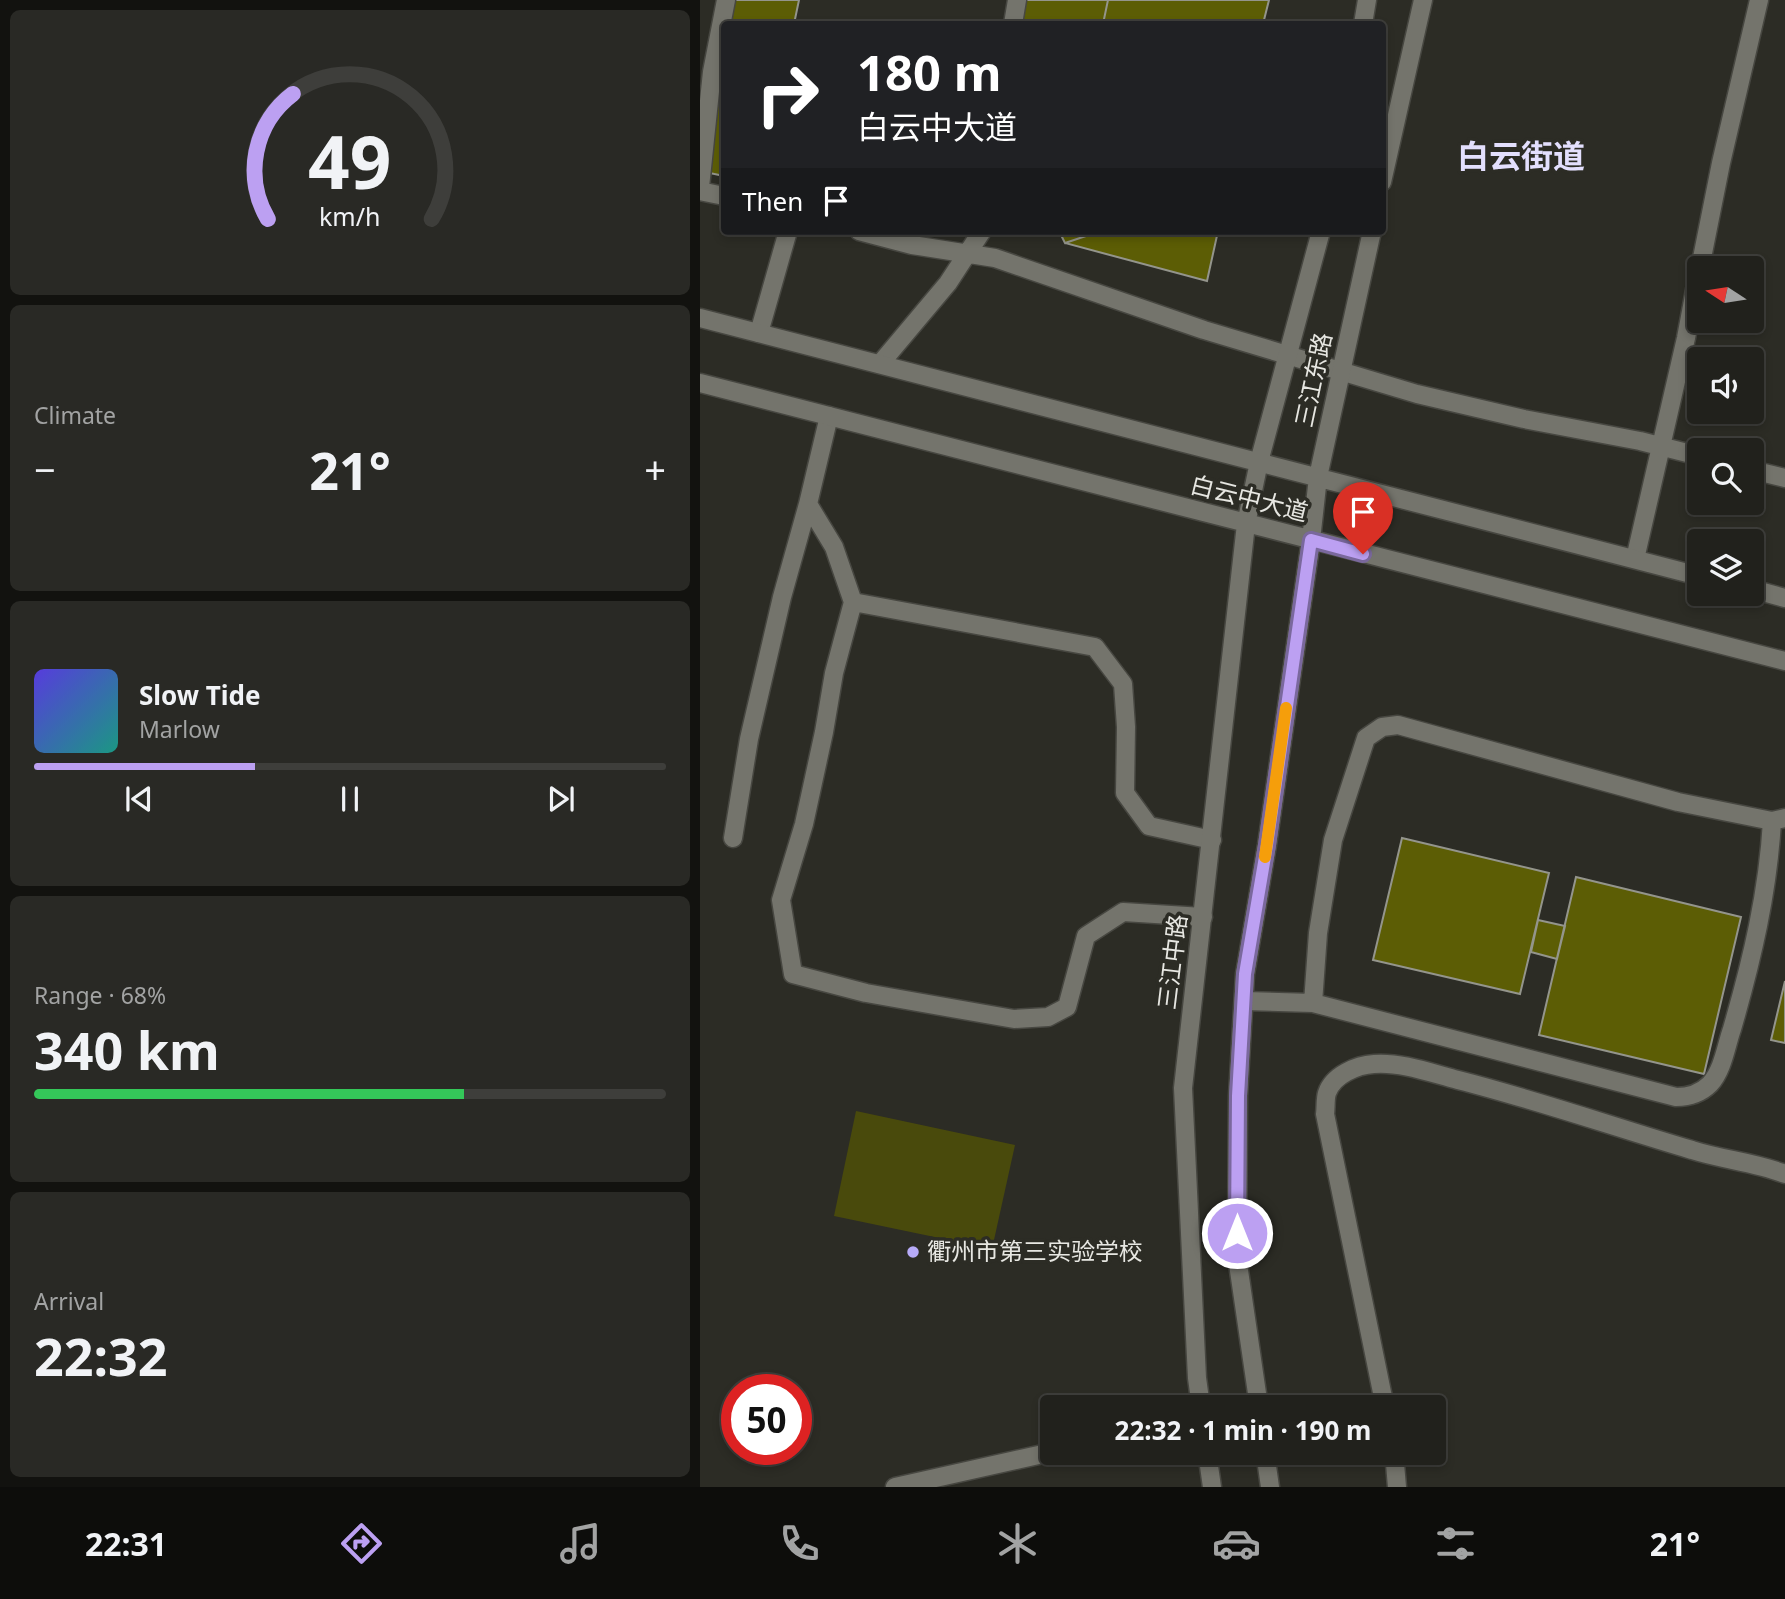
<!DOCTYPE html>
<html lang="en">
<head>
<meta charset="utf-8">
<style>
  :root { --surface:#21211c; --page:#292925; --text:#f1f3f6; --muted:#a2a3a3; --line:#3e3e3b; --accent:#bca0f2 }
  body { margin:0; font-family:"Noto Sans","Noto Sans SC",sans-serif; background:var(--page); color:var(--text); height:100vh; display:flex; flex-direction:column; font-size:26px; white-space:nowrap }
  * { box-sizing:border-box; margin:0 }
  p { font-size:23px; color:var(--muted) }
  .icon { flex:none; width:38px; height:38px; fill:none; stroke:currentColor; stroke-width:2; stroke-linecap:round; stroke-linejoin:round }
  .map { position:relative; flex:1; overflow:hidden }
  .sheet { display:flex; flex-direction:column; gap:10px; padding:10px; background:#12120f; width:700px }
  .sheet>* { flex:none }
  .guide { position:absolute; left:21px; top:21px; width:665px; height:214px; border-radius:7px; box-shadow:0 4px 10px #0003,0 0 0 2px var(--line); background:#202124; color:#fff; overflow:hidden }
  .needle { width:46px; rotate:282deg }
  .buttons { position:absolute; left:987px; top:256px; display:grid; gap:14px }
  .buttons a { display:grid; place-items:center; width:77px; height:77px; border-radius:7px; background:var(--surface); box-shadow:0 4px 10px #0003,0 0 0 2px var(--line); font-size:35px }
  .speed { position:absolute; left:21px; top:1374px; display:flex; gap:14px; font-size:35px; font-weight:700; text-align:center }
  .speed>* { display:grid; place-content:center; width:91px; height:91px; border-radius:50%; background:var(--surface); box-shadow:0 4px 10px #0003,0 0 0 2px var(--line); line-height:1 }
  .speed .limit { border:10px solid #d22; background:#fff; color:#111 }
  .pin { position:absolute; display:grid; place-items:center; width:60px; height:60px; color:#fff; margin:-72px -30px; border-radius:50% 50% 50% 0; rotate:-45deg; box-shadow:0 0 7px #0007 }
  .pin .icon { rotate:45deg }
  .me { position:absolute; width:77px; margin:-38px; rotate:0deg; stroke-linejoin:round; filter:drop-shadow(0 0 5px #0008) }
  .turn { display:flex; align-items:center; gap:24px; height:147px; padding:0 21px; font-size:32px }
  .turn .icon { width:91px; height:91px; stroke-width:2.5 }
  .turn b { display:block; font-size:49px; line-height:60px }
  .then { display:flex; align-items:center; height:66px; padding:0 21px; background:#0003; gap:14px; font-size:26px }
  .big { font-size:52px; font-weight:700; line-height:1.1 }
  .sheet .tile { flex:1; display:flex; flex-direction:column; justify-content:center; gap:10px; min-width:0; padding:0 24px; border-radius:10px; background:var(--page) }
  .sheet .dial { align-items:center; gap:0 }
  .dial svg { height:182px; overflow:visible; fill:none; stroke:var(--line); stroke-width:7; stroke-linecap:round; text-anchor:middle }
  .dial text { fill:var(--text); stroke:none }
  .song { display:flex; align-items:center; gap:21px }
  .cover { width:84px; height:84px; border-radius:10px; background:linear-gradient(135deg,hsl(250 70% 55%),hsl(170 70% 35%)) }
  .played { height:7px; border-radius:4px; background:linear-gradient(90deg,var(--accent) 35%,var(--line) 35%) }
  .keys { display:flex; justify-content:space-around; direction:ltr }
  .heat { display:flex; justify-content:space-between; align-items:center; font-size:38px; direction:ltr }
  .charge { height:10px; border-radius:5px; background:linear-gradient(90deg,#34c759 68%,var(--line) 0) }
  .trip { position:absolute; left:340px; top:1395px; width:406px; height:70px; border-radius:7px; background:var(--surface); box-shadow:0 4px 10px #0003,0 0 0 2px var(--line); font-weight:700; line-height:70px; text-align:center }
  .tabs { display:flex; height:112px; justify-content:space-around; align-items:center; background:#0d0d0b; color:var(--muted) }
  .tabs .icon { width:49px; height:49px }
  .tabs .selected { color:var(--accent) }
  .tabs b { font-size:32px; color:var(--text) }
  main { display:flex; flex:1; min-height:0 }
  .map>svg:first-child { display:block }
  .green { fill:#494a0c }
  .building { fill:#5c5d05; stroke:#94958c; stroke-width:2 }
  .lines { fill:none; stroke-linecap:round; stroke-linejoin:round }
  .street-casing { stroke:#474741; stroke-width:21 }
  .secondary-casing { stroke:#474741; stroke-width:21 }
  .street { stroke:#74746c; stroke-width:18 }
  .secondary { stroke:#74746c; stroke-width:18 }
  .route-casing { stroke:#7a689d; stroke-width:18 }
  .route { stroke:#bca0f2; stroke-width:12 }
  .slow { stroke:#f59e0b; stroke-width:12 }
  .poi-dot { fill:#b7abf8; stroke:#2c2c25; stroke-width:2.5 }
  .labels { text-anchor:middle; stroke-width:7; stroke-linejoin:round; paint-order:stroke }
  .street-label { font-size:24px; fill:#e7e7e2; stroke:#2c2c25 }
  .poi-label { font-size:24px; fill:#e7e7e2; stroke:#2c2c25; text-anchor:start }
  .district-label { font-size:32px; font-weight:bold; fill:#e3dffd; stroke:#2c2c25 }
</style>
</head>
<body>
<main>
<section class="sheet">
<div class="tile dial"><svg viewBox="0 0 100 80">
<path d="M14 69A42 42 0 1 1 86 69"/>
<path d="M14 69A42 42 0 0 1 25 14" stroke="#bca0f2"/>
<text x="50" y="56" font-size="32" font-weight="700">49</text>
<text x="50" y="72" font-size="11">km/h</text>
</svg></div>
<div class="tile"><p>Climate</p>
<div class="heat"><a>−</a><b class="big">21°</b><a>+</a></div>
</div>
<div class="tile">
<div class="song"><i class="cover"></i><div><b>Slow Tide</b><p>Marlow</p></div></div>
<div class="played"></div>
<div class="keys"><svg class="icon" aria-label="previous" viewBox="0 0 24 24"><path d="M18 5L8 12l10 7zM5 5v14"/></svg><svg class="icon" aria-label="pause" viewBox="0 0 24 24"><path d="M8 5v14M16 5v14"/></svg><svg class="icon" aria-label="next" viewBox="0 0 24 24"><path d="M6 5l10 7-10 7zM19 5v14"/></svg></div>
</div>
<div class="tile"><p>Range · 68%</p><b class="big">340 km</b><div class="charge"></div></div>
<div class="tile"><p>Arrival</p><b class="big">22:32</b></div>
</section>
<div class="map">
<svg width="1085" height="1487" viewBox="0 0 1085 1487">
  <rect width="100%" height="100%" fill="#2c2c25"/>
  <path class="green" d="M156 1111 315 1145 292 1249 134 1216Z"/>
  <path class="building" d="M35 0H99L94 24H30Z
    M322 0H408L403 24H316Z
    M322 0H569L563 24H316Z
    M24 47V176L0 171Z
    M359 231H401L365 243Z
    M359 231H518L507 281 365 243Z
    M702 838 849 873 820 994 673 960Z
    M876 877 1041 917 1004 1074 839 1035Z
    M838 920 865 926 857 959 831 952Z
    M1085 981V1043L1071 1040Z"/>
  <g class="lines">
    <defs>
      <path id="street" d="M313 24 317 0
        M0 187 12 72 26 0
        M0 191 24 196
        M159 231 212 245 295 258 504 330 717 394 824 419 940 441 999 456
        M1000 268 1021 163 1059 0
        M59 333 88 231
        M180 364 248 283 282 231
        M129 416 108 504 134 547 153 602 134 673 124 732 104 824 81 900 93 974 166 993 314 1019 348 1017 367 1007 386 936 423 912 503 917
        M1052 470 1085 478
        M935 559 986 338 999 269
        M153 602 395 647 423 684 426 727 425 793 449 826 512 840
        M33 838 49 739 82 597 108 504
        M544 1001 613 1003 976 1097C988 1097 1001 1093 1010 1084 1023 1070 1026 1046 1032 1029 1052 960 1068 892 1072 821
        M613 1003 618 933 633 840 666 738 682 727 698 725 978 802 1072 821 1085 818
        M685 1407 625 1114C626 1108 625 1099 627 1093 633 1075 657 1065 674 1064 702 1062 731 1073 758 1080 837 1100 914 1127 992 1150 1023 1160 1055 1162 1085 1174
        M694 1452 697 1487"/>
      <path id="secondary" d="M663 24 667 0
        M682 182 723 0
        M0 318 999 576
        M0 383 1085 661
        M1052 589 1085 598
        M501 1407 497 1378 483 1088 546 524 559 462 621 231
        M559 1407 537 1257 538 1096 545 974 567 845 611 540 618 477 672 231
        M507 1452 512 1487
        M565 1452 570 1487
        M195 1487 352 1452"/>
    </defs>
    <use href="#street" class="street-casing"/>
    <use href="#secondary" class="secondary-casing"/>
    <use href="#street" class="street"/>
    <use href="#secondary" class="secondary"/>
  </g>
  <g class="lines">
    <defs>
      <path id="route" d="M537 1233 538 1096 545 974 567 845 611 540 663 554"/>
    </defs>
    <use href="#route" class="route-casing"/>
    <use href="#route" class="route"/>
    <path class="slow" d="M565 857 586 708"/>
  </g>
  <circle class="poi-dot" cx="213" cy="1252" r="7"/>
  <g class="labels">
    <g class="street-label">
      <text transform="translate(614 380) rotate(-78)" y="8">三江东路</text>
      <text transform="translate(549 499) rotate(14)" y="8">白云中大道</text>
      <text transform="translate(473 962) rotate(-83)" y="8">三江中路</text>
    </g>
    <g class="poi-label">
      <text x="227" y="1260">衢州市第三实验学校</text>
    </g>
    <g class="district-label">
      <text x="821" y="168">白云街道</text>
    </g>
  </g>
</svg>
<div class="buttons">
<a><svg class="needle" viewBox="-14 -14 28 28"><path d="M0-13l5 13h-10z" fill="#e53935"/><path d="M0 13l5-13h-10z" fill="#a2a3a3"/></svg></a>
<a><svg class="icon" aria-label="sound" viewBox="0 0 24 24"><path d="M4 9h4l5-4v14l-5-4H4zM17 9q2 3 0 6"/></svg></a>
<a><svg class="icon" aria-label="search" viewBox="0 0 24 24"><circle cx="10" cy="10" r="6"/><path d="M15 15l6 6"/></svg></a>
<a><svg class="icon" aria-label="layers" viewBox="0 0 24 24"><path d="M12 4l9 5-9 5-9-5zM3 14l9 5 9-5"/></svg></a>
</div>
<div class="speed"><div class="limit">50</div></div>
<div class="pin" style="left:663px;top:554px;background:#d93025"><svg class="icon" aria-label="arrive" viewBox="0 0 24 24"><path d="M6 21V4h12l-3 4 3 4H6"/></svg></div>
<svg class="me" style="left:537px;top:1233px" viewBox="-20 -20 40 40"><circle r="17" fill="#bca0f2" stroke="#fff" stroke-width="3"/><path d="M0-11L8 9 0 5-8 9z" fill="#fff"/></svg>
<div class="trip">22:32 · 1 min · 190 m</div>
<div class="guide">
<div class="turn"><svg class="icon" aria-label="right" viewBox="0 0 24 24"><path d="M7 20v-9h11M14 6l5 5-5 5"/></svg><div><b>180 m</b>白云中大道</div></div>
<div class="then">Then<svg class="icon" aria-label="arrive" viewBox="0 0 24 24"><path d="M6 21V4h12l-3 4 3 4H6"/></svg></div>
</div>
</div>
</main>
<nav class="tabs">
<b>22:31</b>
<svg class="icon selected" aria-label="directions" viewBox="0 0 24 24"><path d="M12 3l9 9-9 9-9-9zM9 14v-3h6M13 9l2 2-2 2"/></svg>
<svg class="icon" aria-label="music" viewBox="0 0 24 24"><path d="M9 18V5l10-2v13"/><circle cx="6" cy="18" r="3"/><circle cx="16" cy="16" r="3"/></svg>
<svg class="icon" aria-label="phone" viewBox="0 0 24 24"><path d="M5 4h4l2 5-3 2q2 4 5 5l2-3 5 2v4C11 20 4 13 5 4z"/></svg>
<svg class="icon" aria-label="climate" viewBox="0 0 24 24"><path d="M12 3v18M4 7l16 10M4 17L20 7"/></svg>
<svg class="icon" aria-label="car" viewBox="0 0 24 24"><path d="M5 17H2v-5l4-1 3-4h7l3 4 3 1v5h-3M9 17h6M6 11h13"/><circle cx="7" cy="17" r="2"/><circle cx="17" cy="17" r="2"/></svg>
<svg class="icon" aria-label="filters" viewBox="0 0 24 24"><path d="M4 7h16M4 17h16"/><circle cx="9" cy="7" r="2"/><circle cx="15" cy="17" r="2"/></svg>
<b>21°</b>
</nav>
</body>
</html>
